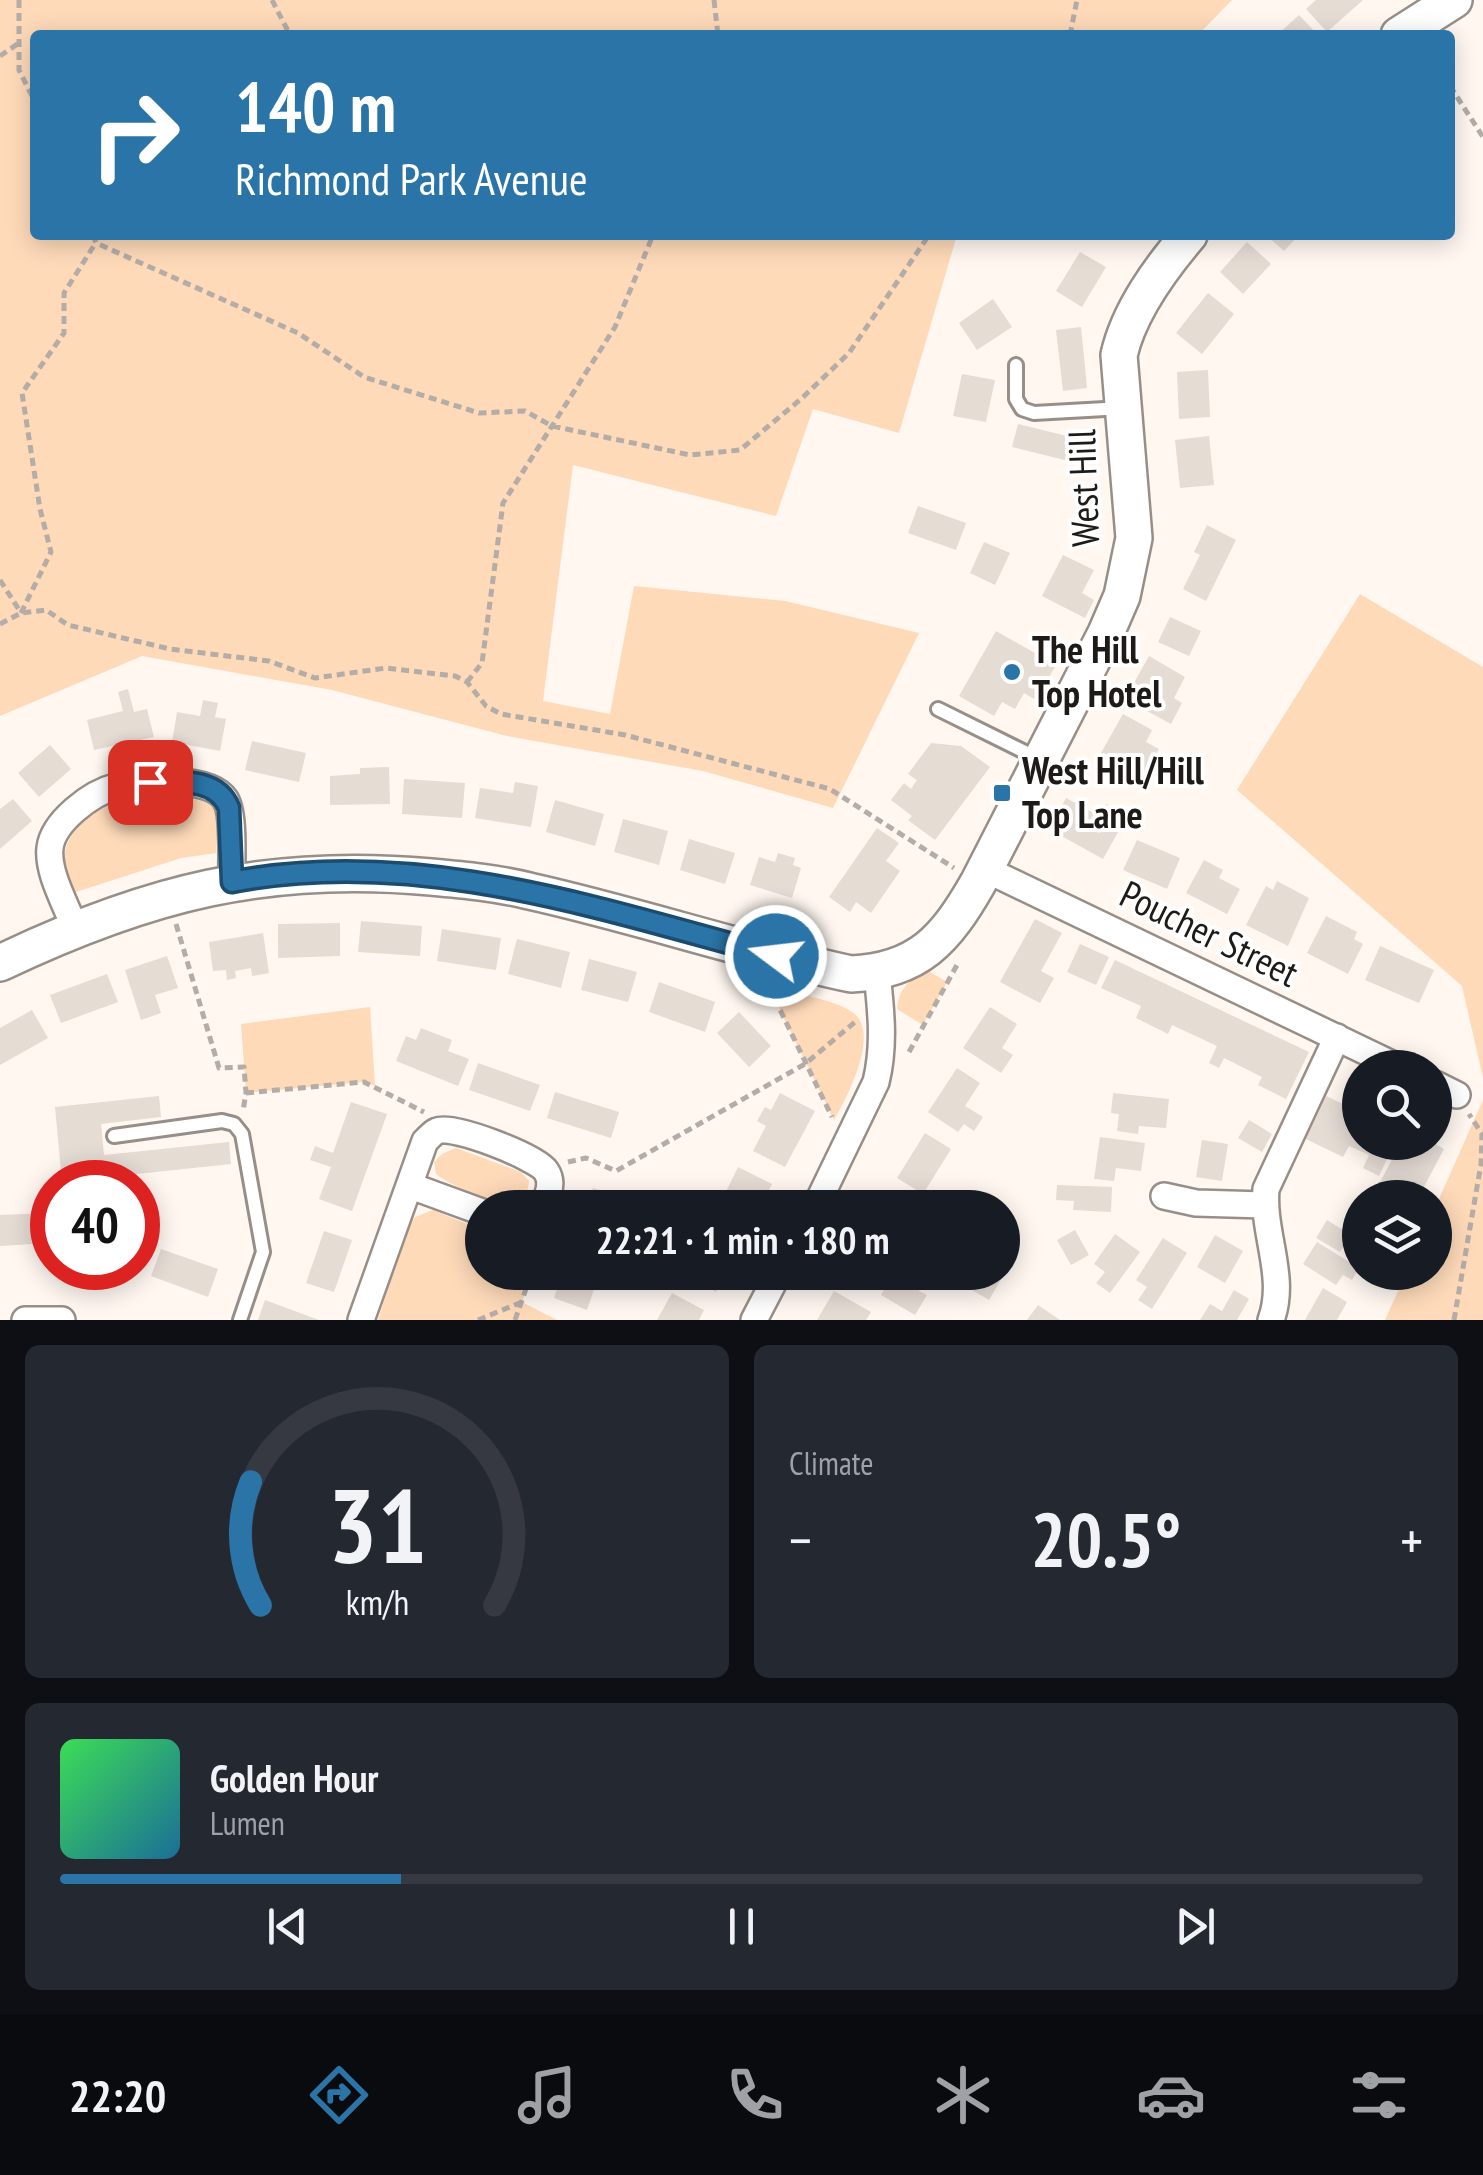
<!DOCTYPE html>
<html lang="en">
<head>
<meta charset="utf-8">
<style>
  :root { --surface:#171b24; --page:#242831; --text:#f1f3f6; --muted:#9ea1a6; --line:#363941; --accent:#2a74a7 }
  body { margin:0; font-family:"PT Sans Narrow",sans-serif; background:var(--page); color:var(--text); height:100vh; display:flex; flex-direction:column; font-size:38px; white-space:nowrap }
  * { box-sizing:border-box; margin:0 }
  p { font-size:32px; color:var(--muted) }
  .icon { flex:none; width:55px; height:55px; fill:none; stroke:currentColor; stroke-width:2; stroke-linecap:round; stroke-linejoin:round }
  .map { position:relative; height:1320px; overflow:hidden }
  .panel { display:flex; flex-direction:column; gap:25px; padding:25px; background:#0d0f14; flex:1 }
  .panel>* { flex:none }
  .guide { position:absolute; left:30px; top:30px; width:1425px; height:210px; border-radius:10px; box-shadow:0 5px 25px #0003; background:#2a74a7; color:#fff; overflow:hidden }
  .buttons { position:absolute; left:1342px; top:1050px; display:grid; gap:20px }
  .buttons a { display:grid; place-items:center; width:110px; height:110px; border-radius:50%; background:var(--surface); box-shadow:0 5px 25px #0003; font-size:50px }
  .speed { position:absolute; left:30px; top:1160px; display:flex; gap:20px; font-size:50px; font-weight:700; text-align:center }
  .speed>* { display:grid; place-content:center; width:130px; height:130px; border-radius:50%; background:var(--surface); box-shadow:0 5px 25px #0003; line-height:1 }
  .speed .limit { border:15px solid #d22; background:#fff; color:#111 }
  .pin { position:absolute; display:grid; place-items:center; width:85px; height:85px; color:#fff; margin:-42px; border-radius:20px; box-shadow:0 5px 15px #0006 }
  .me { position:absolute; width:110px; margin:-55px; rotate:285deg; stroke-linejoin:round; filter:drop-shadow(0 0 8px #0008) }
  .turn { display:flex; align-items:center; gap:35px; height:210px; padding:0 40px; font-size:45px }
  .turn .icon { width:130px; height:130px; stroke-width:2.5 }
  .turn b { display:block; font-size:70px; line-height:85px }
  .big { font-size:75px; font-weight:700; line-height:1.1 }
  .panel .card { flex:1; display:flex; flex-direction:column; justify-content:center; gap:15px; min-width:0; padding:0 35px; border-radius:15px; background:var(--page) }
  .panel .dial { align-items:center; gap:0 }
  .dial svg { height:260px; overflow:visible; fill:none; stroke:var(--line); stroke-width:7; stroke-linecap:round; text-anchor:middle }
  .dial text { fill:var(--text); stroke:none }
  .song { display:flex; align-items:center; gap:30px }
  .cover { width:120px; height:120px; border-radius:15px; background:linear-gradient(135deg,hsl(130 70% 55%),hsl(200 70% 35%)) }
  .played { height:10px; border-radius:5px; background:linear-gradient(90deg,var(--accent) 25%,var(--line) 25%) }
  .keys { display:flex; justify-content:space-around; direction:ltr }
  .heat { display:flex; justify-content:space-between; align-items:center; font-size:55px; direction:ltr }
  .panel .tiles { flex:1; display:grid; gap:25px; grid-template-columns:1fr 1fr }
  .card:last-child { grid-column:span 2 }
  .trip { position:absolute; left:465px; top:1190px; width:555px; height:100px; border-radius:50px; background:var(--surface); box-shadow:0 5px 25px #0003; font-weight:700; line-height:100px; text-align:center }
  .tab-bar { display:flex; height:160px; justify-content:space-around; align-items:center; background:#090b0e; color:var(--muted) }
  .tab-bar .icon { width:70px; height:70px }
  .tab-bar .on { color:var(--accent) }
  .tab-bar b { font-size:45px; color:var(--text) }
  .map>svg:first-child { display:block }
  .green { fill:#fedab9 }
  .building { fill:#e5dcd4 }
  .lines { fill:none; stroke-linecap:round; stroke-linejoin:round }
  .lane-casing { stroke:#978f87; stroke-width:18 }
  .street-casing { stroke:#978f87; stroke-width:30 }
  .secondary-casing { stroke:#978f87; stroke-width:40 }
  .path { stroke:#b3aca7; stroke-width:5; stroke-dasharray:8 5; stroke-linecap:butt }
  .lane { stroke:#fff; stroke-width:12 }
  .street { stroke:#fff; stroke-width:25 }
  .secondary { stroke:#fff; stroke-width:35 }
  .route-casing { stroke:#1b4b6d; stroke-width:25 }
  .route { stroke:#2a74a7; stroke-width:18 }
  .poi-dot { fill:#2a74a7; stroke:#fff; stroke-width:4 }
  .labels { text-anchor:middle; stroke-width:8; stroke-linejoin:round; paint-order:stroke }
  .street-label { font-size:38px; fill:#1d1a17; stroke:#fff }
  .poi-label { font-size:38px; font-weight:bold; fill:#1d1a17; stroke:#fff; text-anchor:start }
</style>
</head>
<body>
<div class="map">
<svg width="1483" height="1320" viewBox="0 0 1483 1320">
  <rect width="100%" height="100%" fill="#fff7f0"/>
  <path class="green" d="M0 0H1232L1198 35H35V235H957L899 433 813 409 776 516 573 465 543 701 610 714 634 586 785 601 919 633 833 808 703 771 507 736 332 690 142 656 0 716Z
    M1360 594 1483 667V1078L1462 986 1237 790Z
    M169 792 215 805 218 812 216 853 181 858 73 893C69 881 62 866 65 853 74 807 130 797 169 792Z
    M925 969 947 982 923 1025 897 1009C899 988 909 981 925 969Z
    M769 988C795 995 830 997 852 1012 882 1031 847 1098 834 1120Z
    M370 1007 375 1086 364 1082 246 1093 241 1024Z
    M1483 1100V1320H1385L1406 1273 1435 1272V1208Z
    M456 1148 521 1172 529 1181C528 1192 524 1203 511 1204 496 1206 448 1184 436 1174L434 1162 442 1154Z
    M433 1210 482 1230V1272L532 1273 522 1302 557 1320H378L405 1234 415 1217Z"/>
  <path class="building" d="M1316 0H1363L1327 32 1306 9Z
    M1299 15 1318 35H1277Z
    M1266 235H1299L1284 251Z
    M1247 242 1271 264 1243 294 1220 272Z
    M1080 252 1106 267 1082 307 1056 291Z
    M1208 293 1234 314 1202 354 1176 333Z
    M993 299 1012 327 977 350 959 323Z
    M1081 327 1087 388 1063 391 1056 330Z
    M1208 370 1210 417 1179 419 1177 372Z
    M962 374 995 380 986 422 953 416Z
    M1018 424 1091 442 1085 465 1012 447Z
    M1209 436 1214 485 1180 488 1175 440Z
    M918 506 966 523 956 550 908 533Z
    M1207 525 1236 540 1206 601 1183 589 1200 555 1194 552Z
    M984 542 1010 553 995 585 970 573Z
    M1063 555 1094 570 1082 593 1094 600 1085 618 1042 596Z
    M1170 617 1201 631 1189 656 1158 642Z
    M996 631 1056 665 1036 700 1024 693 1015 709 1002 702 994 716 959 696Z
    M1149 656 1185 677 1174 698 1182 703 1171 724 1125 699Z
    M128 689 134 712 147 709 154 737 94 750 87 720 123 711 118 692Z
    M203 700 218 703 215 717 226 719 220 751 172 742 177 712 200 716Z
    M1123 714 1152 730 1146 742 1159 749 1139 784 1097 760Z
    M252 741 306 753 299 782 245 770Z
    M931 743 961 746 990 767 935 840 908 820 912 816 891 800 904 783 911 789 917 780 908 774Z
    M50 745 71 769 39 797 18 773Z
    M389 767 390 804 330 805V776L360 774V768Z
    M404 779 465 783 462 818 402 814Z
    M515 782 538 786 531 827 475 818 480 788 513 793Z
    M1066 798 1099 816 1106 804 1127 816 1103 859 1049 829Z
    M13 799 32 821 0 849V809Z
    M555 800 604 814 595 846 546 832Z
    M623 819 668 831 659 865 614 852Z
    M877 828 899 843 886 861 900 871 871 913 856 902 850 912 829 897Z
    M689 839 735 853 725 884 680 870Z
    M1137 840 1180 858 1167 889 1123 870Z
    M778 853 795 858 793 865 801 868 792 898 750 885 759 857 775 862Z
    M1204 860 1223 870 1219 878 1240 889 1227 914 1186 893Z
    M1277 881 1309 898 1288 946 1246 925 1266 886 1273 890Z
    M1326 916 1357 932 1354 939 1363 944 1348 974 1307 953Z
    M1035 919 1062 933 1041 971 1054 978 1040 1003 1000 982Z
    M361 921 422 926 420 956 358 952Z
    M340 923V956L278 958V924Z
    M442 929 501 938 496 970 437 961Z
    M263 933 269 973 252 976 251 968 235 971 236 978 227 980 226 970 213 971 209 942Z
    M517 939 570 952 561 988 508 974Z
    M1080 944 1109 957 1096 985 1067 972Z
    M1380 946 1434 970 1419 1003 1365 980Z
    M167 956 178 988 155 995 161 1013 141 1020 125 970Z
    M589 959 637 972 628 1002 581 990Z
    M1115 960 1309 1052 1286 1099 1258 1085 1262 1077 1224 1058 1219 1068 1209 1063 1217 1046 1172 1025 1168 1034 1136 1018 1141 1006 1101 988Z
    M107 974 118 1002 61 1023 50 995Z
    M659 982 715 1002 705 1032 649 1012Z
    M990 1007 1017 1024 1002 1048 1013 1055 1001 1073 963 1048Z
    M32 1010 48 1038 0 1065V1028Z
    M739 1012 771 1046 749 1067 717 1033Z
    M421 1028 452 1040 448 1051 469 1059 458 1086 396 1061 406 1036 416 1040Z
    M478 1063 540 1085 530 1111 469 1090Z
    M957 1068 980 1083 965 1106 983 1117 974 1131 964 1124 958 1132 928 1112Z
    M555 1092 619 1112 611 1138 547 1118Z
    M780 1093 815 1111 785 1167 753 1151 766 1126 757 1121 765 1107 771 1110Z
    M1113 1093 1169 1099 1166 1128 1139 1126 1138 1134 1117 1131 1119 1114 1111 1113Z
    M159 1096 161 1117 101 1124 104 1155 229 1142 231 1164 62 1182 55 1107Z
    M1326 1096 1360 1112V1142H1395L1379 1176 1363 1168 1369 1155 1349 1146 1343 1157 1306 1139Z
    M351 1102 387 1114 352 1211 319 1199 331 1167 310 1160 315 1146 333 1153Z
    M1249 1120 1272 1134 1262 1152 1238 1138Z
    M925 1133 951 1149 923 1194 897 1178Z
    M1100 1137 1145 1143 1141 1171 1116 1168 1114 1181 1094 1179Z
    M1202 1140 1228 1144 1222 1181 1196 1177Z
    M1401 1142H1432L1444 1149 1418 1198H1386L1375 1192Z
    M738 1167 772 1184 760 1208H718Z
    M1057 1185 1112 1187 1111 1212 1073 1210 1074 1201 1056 1200Z
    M593 1188 626 1199 623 1208H586Z
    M49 1213 50 1243 0 1246V1215Z
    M1327 1220 1351 1235 1340 1252 1316 1238Z
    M1075 1230 1089 1255 1071 1265 1057 1240Z
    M324 1231 352 1240 334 1292 306 1283Z
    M1115 1234 1140 1252 1110 1293 1096 1283 1105 1272 1094 1264Z
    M1215 1235 1243 1251 1225 1283 1197 1267Z
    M1163 1238 1187 1253 1152 1309 1138 1300 1147 1287 1136 1280Z
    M1317 1242 1359 1268 1352 1280 1343 1275 1336 1285 1303 1264Z
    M161 1249 218 1269 208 1297 151 1276Z
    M563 1272H600L587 1310 554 1298Z
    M679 1272H726L716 1292Z
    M894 1272H997L1003 1276 989 1300 948 1276 940 1289 926 1281 919 1291 927 1295 915 1315 881 1295Z
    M1323 1288 1347 1302 1337 1320H1305Z
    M1234 1290 1249 1299 1237 1320H1200L1210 1304 1222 1311Z
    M834 1291 871 1312 866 1320H817Z
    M672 1293 704 1310 699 1320H657Z
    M265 1300 319 1320H258Z
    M1038 1305 1060 1320H1027Z"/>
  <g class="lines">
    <defs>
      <path id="lane" d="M1016 365V399L1022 409 1034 413 1123 408
        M938 709 1039 759
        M114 1136 222 1121 234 1124 242 1134 263 1252 240 1320"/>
      <path id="street" d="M985 869 1400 1068
        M75 929C67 906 47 873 50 848 53 822 91 793 115 787 139 780 209 775 225 799 235 813 231 863 232 882
        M1435 1084 1457 1095
        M411 1186 482 1212
        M1164 1196 1196 1203 1264 1205
        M815 1208 876 1082C885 1046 881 1010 877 973
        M25 1320H62
        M361 1320 425 1141C429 1138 432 1133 437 1131 453 1124 536 1157 546 1171 554 1183 548 1197 541 1208
        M754 1320 779 1272
        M1271 1320C1287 1277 1262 1233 1266 1189L1337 1037"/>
      <path id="secondary" d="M1399 35 1454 0
        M0 963C147 893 267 862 431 877 464 880 497 883 529 891 637 915 743 951 851 974 919 971 946 939 978 883L1106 633 1122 596 1134 538 1119 355C1129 311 1160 269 1189 235"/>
    </defs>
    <use href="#lane" class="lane-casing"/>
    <use href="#street" class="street-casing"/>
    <use href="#secondary" class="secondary-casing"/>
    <path class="path" d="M19 0V70L35 102
      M272 0 290 35
      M714 0 718 35
      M1070 35 1077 0
      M0 56 19 43
      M1450 86 1483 137
      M93 235 96 243 298 333 364 377 479 413 525 411 552 426 690 455 740 450 801 399 849 353 929 235
      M0 580 21 613
      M21 613 51 552 40 509 22 393 64 333V293L95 244
      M0 624 21 613 46 610 68 625 170 649 269 661 315 678 386 668 455 676 467 682 486 706 501 714 625 735 830 789 954 868
      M467 682 482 663 503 503 615 327 653 235
      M176 924 219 1068 244 1067 246 1093 243 1111
      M769 987 832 1117
      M909 1052 957 965
      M246 1093 364 1082 424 1112
      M568 1162 586 1158 616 1171 805 1064 855 1022
      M478 1320 522 1302
      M515 1320 532 1272
      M1454 1320 1481 1164 1482 1134 1469 1114"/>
    <use href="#lane" class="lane"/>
    <use href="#street" class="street"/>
    <use href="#secondary" class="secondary"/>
  </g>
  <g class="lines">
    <defs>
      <path id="route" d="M150 782C177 782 217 777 229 808L232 882C416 846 600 909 776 956"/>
    </defs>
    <use href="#route" class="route-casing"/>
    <use href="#route" class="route"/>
  </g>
  <g class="poi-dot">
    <circle cx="1012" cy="672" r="10"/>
    <rect x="992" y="783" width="20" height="20" rx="5"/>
  </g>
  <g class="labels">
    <g class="street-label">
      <text transform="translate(1084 488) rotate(-92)" y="13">West Hill</text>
      <text transform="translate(1209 934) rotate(26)" y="13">Poucher Street</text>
    </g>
    <g class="poi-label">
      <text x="1032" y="663">The Hill<tspan x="1032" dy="44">Top Hotel</tspan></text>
      <text x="1022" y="784">West Hill/Hill<tspan x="1022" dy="44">Top Lane</tspan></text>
    </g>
  </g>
</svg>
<div class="buttons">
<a><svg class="icon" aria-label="search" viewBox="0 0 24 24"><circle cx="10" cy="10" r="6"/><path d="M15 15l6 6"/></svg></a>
<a><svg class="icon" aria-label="layers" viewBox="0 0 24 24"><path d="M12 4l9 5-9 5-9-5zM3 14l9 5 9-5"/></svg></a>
</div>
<div class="speed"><div class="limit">40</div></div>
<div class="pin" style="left:150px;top:782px;background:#d93025"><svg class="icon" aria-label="arrive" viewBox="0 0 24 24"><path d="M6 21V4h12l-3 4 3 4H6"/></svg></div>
<svg class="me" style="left:776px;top:956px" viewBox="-20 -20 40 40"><circle r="17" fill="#2a74a7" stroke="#fff" stroke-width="3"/><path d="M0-11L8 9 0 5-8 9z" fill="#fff"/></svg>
<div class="trip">22:21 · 1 min · 180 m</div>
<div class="guide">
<div class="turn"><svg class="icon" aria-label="right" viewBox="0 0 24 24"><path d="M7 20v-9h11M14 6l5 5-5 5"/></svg><div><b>140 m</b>Richmond Park Avenue</div></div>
</div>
</div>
<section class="panel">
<div class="tiles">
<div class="card dial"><svg viewBox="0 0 100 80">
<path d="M14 69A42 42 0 1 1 86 69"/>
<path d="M14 69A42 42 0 0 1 11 31" stroke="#2a74a7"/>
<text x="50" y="56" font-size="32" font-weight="700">31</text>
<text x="50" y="72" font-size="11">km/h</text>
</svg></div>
<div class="card"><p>Climate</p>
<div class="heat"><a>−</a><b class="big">20.5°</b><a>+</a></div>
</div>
<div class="card">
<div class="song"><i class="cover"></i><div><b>Golden Hour</b><p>Lumen</p></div></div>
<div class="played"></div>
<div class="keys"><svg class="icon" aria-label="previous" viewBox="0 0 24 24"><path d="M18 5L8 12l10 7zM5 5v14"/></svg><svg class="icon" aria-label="pause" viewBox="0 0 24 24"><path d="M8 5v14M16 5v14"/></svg><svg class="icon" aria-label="next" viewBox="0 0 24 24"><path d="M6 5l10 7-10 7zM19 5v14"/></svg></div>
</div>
</div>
</section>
<nav class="tab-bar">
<b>22:20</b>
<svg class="icon on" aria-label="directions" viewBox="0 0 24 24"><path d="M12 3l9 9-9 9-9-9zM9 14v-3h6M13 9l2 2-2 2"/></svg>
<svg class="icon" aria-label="music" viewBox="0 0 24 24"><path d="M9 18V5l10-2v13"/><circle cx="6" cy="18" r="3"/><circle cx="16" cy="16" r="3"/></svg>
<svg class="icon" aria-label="phone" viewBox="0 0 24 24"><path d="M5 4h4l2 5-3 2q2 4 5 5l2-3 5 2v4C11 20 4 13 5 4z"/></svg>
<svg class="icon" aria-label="climate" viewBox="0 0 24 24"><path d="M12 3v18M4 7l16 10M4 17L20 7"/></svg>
<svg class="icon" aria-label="car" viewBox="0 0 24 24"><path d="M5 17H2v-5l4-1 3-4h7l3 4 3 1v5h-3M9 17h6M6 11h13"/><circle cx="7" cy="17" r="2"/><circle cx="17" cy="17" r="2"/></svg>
<svg class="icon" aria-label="filters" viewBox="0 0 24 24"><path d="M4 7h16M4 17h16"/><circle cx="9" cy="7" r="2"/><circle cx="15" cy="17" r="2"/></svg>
</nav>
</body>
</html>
